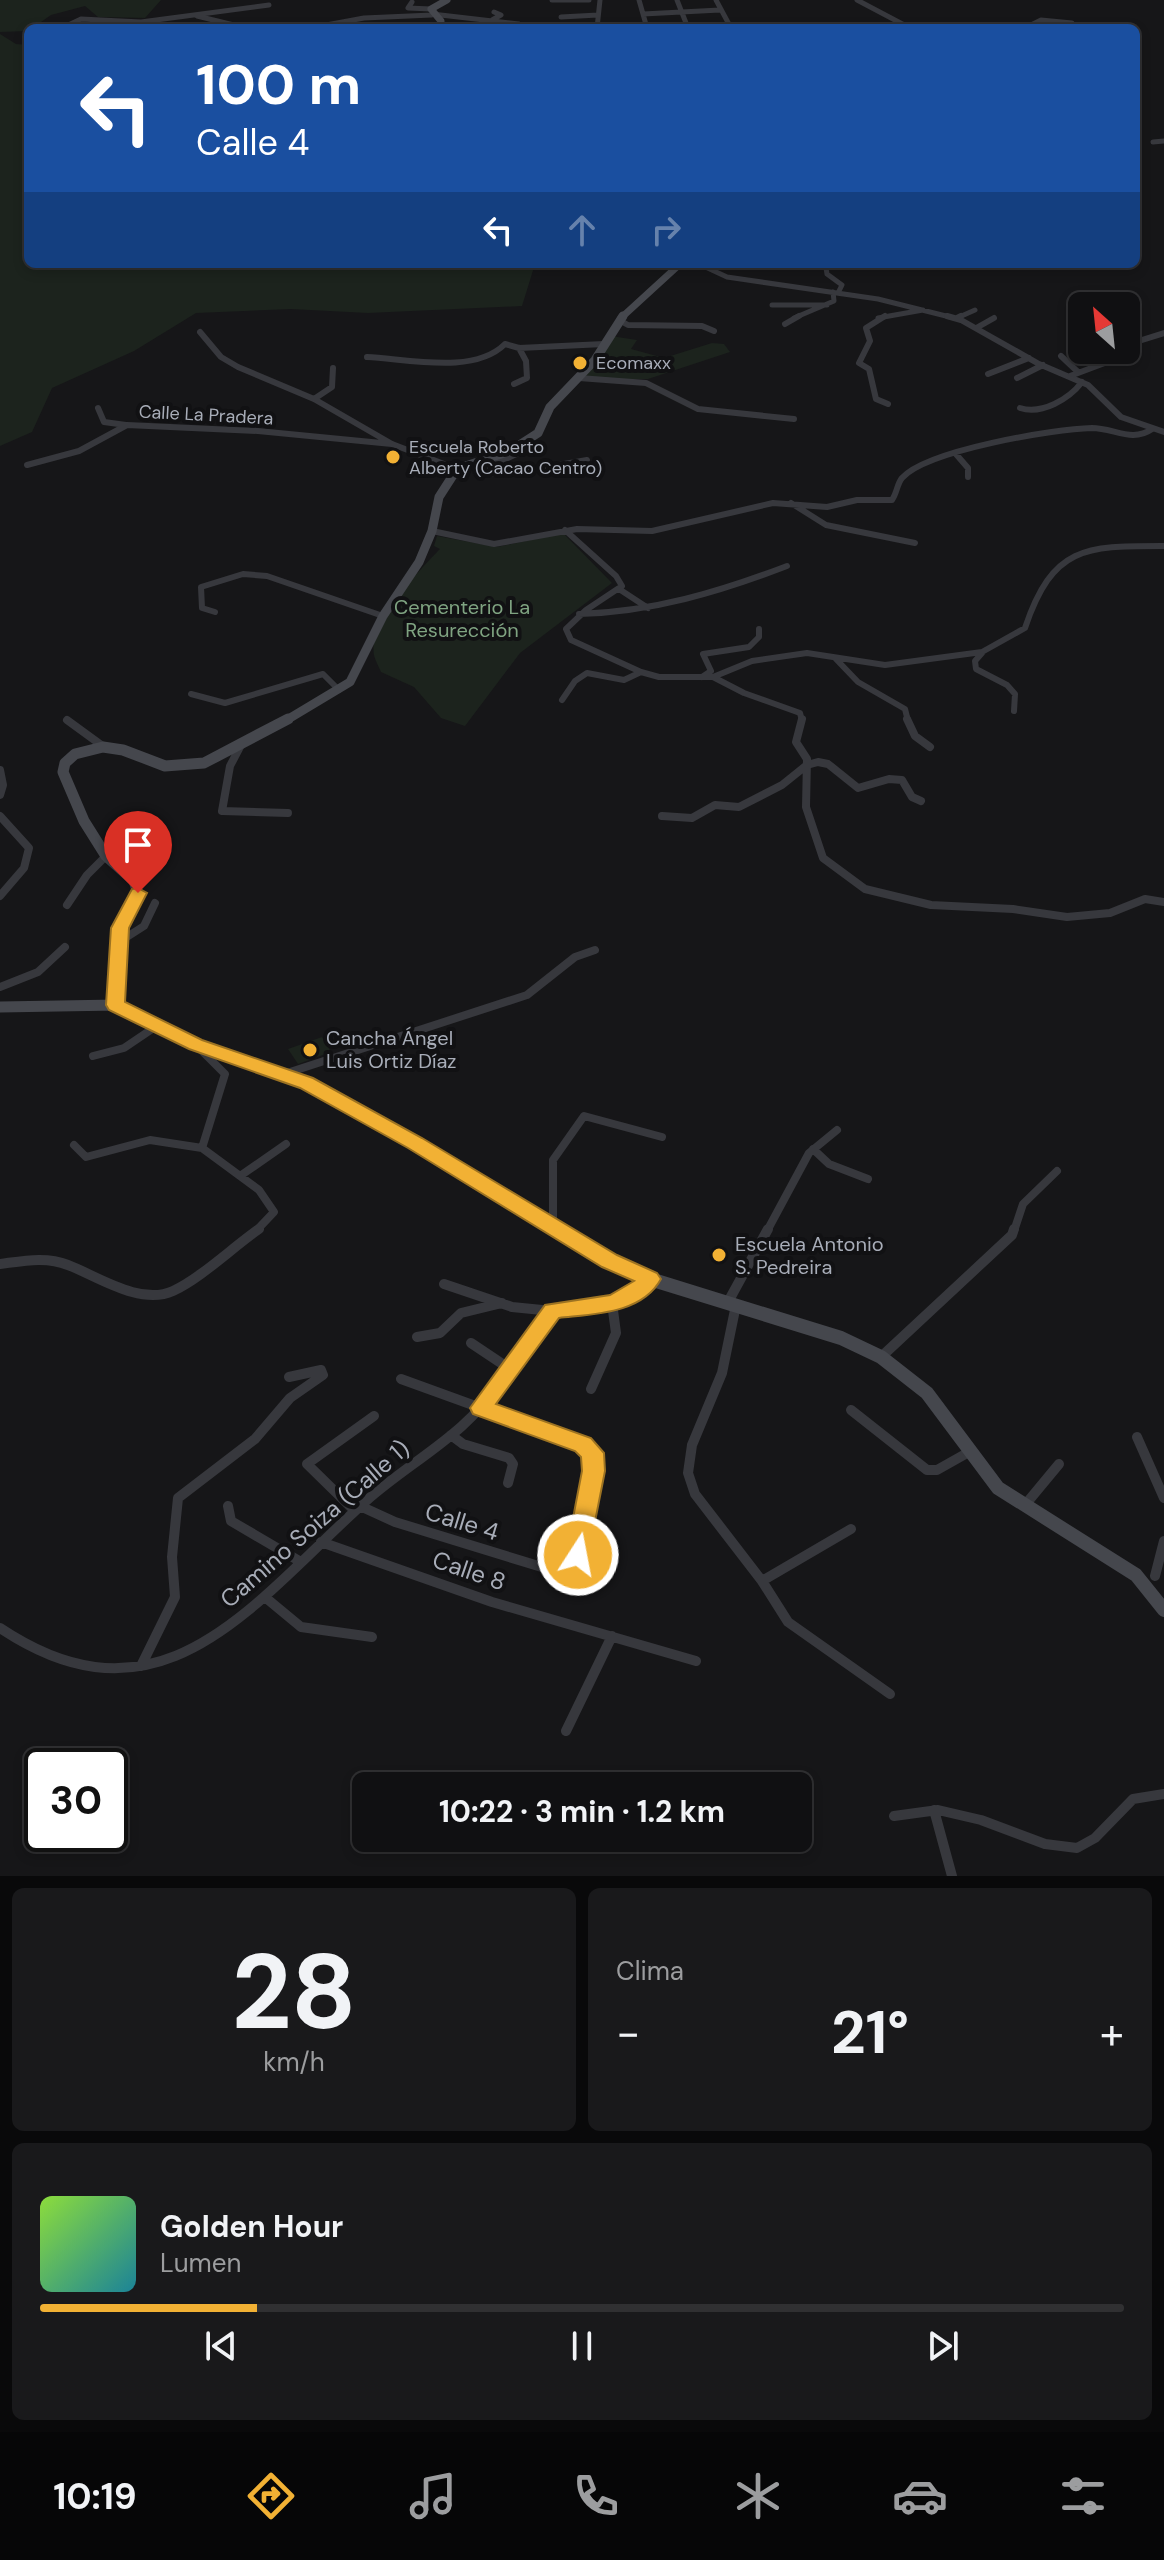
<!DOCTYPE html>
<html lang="es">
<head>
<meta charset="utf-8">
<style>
  :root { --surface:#101012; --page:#19191b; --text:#f1f3f6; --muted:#9c9d9f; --line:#303032; --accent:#f2b134 }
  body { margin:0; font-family:"DM Sans",sans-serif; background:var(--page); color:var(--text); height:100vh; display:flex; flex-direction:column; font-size:30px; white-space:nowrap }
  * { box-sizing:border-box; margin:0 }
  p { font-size:26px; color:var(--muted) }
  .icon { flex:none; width:44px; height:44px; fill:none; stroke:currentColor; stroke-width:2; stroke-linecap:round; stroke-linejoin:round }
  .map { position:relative; height:1876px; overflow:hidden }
  .side { display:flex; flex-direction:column; gap:12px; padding:12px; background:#09090a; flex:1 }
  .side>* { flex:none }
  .banner { position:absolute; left:24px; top:24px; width:1116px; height:244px; border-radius:12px; box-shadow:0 4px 12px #0003,0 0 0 2px var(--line); background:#1a4fa0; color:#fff; overflow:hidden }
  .needle { width:52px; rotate:333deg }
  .buttons { position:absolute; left:1068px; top:292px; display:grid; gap:16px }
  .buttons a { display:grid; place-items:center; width:72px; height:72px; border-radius:12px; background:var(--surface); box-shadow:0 4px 12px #0003,0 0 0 2px var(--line); font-size:40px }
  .speed { position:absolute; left:24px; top:1748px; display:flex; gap:16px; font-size:40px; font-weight:700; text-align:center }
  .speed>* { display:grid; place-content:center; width:104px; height:104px; border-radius:50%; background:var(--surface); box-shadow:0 4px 12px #0003,0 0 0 2px var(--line); line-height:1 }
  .speed .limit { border:4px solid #111; border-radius:12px; background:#fff; color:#111 }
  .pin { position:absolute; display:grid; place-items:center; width:68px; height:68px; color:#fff; margin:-82px -34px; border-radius:50% 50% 50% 0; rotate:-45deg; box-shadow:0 0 8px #0007 }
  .pin .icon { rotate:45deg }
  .me { position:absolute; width:88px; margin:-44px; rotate:11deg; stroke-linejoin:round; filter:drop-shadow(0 0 6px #0008) }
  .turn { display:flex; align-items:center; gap:28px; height:168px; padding:0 40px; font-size:36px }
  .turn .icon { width:104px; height:104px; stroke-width:2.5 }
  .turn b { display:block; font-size:56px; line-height:68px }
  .lanes { display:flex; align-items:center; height:76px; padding:0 40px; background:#0003; justify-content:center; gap:40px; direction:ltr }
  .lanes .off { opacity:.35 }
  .big { font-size:60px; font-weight:700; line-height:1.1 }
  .side .widget { flex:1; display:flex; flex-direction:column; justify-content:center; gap:12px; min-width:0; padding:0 28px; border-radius:12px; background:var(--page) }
  .side .dial { align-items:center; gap:0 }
  .dial b { font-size:104px; line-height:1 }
  .song { display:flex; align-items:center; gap:24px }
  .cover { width:96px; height:96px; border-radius:12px; background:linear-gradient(135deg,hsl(90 70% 55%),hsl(190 70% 35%)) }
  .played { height:8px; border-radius:4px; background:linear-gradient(90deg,var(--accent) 20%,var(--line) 20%) }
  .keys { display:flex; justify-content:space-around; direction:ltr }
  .heat { display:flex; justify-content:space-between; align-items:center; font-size:44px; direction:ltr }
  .side .tiles { flex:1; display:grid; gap:12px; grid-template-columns:1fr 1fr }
  .widget:last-child { grid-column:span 2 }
  .trip { position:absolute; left:352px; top:1772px; width:460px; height:80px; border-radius:12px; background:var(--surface); box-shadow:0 4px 12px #0003,0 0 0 2px var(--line); font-weight:700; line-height:80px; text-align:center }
  .tabs { display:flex; height:128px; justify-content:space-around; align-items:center; background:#060607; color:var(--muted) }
  .tabs .icon { width:56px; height:56px }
  .tabs .active { color:var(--accent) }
  .tabs b { font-size:36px; color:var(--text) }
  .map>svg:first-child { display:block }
  .green { fill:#1c231d }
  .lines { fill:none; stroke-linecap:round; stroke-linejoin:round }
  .street-far3 { stroke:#37383d; stroke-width:5 }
  .street-far2 { stroke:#37383d; stroke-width:6 }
  .street-far1 { stroke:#37383d; stroke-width:8 }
  .street { stroke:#37383d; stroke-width:10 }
  .secondary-far3 { stroke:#45474d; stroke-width:7 }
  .secondary-far2 { stroke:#45474d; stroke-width:9 }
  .secondary-far1 { stroke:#45474d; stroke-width:11 }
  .secondary { stroke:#45474d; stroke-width:14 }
  .route { fill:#f2b134; stroke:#9d7322; stroke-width:2 }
  .poi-dot { fill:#f2b134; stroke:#111113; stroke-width:3 }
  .labels { text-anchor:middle; stroke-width:8; stroke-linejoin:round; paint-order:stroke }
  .far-poi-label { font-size:18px; fill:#a8adb8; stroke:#111113; text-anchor:start }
  .far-street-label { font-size:18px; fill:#a8adb8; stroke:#111113 }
  .park-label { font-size:20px; fill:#7fa381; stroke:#111113 }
  .poi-label { font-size:20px; fill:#a8adb8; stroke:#111113; text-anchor:start }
  .near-street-label { font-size:24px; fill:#a8adb8; stroke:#111113 }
</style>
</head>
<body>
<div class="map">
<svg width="1164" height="1876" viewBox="0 0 1164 1876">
  <rect width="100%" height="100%" fill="#161618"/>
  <path class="green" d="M0 0H161L145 18 98 17 85 6 51 15 28 31 0 32Z
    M0 34 16 44 28 45V264H535L522 306 368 313 291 309 196 313 134 351 52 388 32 432 0 446Z
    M611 336 637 340 631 349 664 358 712 343 724 344 730 352 648 379H580Z
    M563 533 612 583 520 653 465 726 441 718 414 687 381 672C379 667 375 660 374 655 368 625 420 569 440 549L434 546 437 536 497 547Z
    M322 1037 331 1052 298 1064 288 1049Z"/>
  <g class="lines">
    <path class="street-far3" d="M552 0H589
      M639 0 647 28
      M677 0 688 28
      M716 0 731 28
      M857 0 910 28
      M412 2 408 8 431 9
      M432 14 519 24
      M643 14 720 10
      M197 16 246 28
      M561 17 598 15
      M492 20 501 15 494 12
      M442 25H477
      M62 28 81 19 141 22 269 5
      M310 28 364 18 432 15
      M597 28 600 0
      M1025 28 1041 20 1072 23
      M1153 142 1164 141
      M699 264 727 277 878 299 954 318
      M831 264 826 268 827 274 842 285 838 293
      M772 305H827
      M794 318 834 301 833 292
      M878 318 923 310
      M957 318 975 310"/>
    <path class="street-far2" d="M885 316 866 328 870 341 859 363 869 369 876 399 888 404
      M947 316 961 320 1039 364 1088 385 1121 417 1164 432
      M957 318 961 316
      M619 320 628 325 702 326 714 331
      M785 324 799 316
      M978 327 994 318
      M200 332 221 357 238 367 314 399 392 444 457 469
      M1126 345 1164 333
      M1061 356 1078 372
      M367 357C408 359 474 375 505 344L519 348 604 344
      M988 374 1029 358
      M1070 376 1118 358 1122 350
      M579 378 646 383 698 409 794 419
      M1017 378 1043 365
      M514 384 527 378 526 361 519 348
      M314 399 332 387 333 368
      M98 408 104 422 126 425
      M1020 408C1042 415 1069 399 1082 382
      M528 442 527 449 476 473 507 474 587 460
      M955 453 968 468V477
      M27 465 79 451 127 425 258 431 392 444
      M791 503 826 525 915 543
      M565 530 616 576 622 586 586 610 566 629 571 640 641 672 659 677H713L744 693 800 713 802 721
      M432 531 494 544 577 529 652 531 773 503 827 507 857 500H892C897 493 897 484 902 478 927 450 1054 429 1092 428 1114 428 1132 443 1152 429
      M619 589 648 608
      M215 612 202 608 201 587 243 574 267 576 383 616
      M579 614C652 612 719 592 787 566
      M982 653 975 661 976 669 1007 685 1015 694 1014 711
      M835 658 858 682 905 709 908 721
      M702 677 711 671 703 654 749 647 759 637V629
      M713 677 752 661 807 653 885 665 982 652 1025 628C1053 545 1086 546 1164 546
      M191 694 225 703 323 674 339 690
      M562 700 575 681 587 673 624 680 641 672"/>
    <path class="street-far1" d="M802 719 796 742 807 759 806 807 823 858 865 889 931 905 1013 909 1067 917 1110 913 1145 899 1164 902
      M907 719 915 736 930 747
      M67 720 104 747
      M240 747 230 766 222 811 288 813
      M0 770 3 785 0 795
      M0 816 29 848 24 868 0 896
      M662 816 692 818 715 805 739 807 782 785 807 765 818 762 828 764 858 788 889 779 902 780 912 797 921 801
      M67 905 87 875 106 856
      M119 942 144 926 155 903
      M0 987 38 972 65 947
      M199 1048 225 1074 202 1148 259 1190 274 1212 256 1231
      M93 1056 124 1048 158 1025
      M284 1074 527 995 575 957 595 950
      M74 1145 86 1157 150 1140 202 1148
      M813 1149 829 1164 868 1179
      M240 1176 286 1144
      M553 1226V1160L584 1116 662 1137
      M767 1231 809 1153 837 1130
      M1014 1231 1023 1204 1057 1171"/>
    <path class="street" d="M0 1264C23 1261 46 1256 68 1265 97 1276 140 1306 173 1291 201 1278 233 1247 259 1229
      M444 1284 512 1307 552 1311
      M728 1302 768 1229
      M736 1305 722 1373 692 1445 688 1473 695 1494 762 1581 788 1622 890 1694
      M417 1337 440 1333 461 1313 502 1303
      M471 1343 510 1369
      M881 1357 1012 1235 1014 1229
      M591 1389 616 1333 612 1303
      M851 1410 927 1470H937L969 1452
      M451 1435 463 1444 509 1458 513 1464 508 1483
      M1137 1437 1164 1498
      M1025 1505 1059 1464
      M228 1506 231 1521 301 1562
      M360 1506 395 1522 545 1568C557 1566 572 1566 578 1554 587 1536 594 1473 592 1453L583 1445 401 1379
      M355 1511 307 1464 374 1416
      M321 1542 492 1602 696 1661
      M1155 1576 1164 1541
      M762 1581 851 1529
      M266 1598 301 1627 372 1637
      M0 1628C163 1737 254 1601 366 1501 396 1474 432 1453 462 1426 498 1393 524 1351 552 1311L616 1299 650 1279
      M141 1666 175 1597 172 1557 178 1498 255 1439 290 1398 323 1375 321 1370 289 1377
      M566 1731 612 1636
      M934 1810 952 1876
      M894 1816 938 1810 981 1820 1045 1844 1077 1848 1095 1838 1133 1799 1164 1794"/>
    <path class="secondary-far3" d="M441 28V21L431 9 447 0
      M621 318 680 264"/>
    <path class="secondary-far2" d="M285 721 350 682 383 616 419 562 432 531 439 497 457 469 510 451 538 433 550 407 595 360 623 316"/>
    <path class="secondary-far1" d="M116 1005 120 928 138 893 134 881 106 856 84 821 63 772 65 763 75 754 103 747 123 750 165 766 204 763 288 719
      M0 1007 117 1005 195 1044 306 1083 415 1143 560 1231"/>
    <path class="secondary" d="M556 1229 610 1261 650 1279 841 1338 881 1357 927 1393 998 1488 1136 1575 1164 1610"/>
  </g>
  <path class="route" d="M138 888 147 893 129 928 125 1002 202 1040 313 1078 422 1138 617 1255 657 1273 661 1279C642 1314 593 1314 559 1318L496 1404 591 1438 604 1453 605 1471 587 1562 578 1565 570 1562 566 1555 582 1471 581 1457 575 1451 473 1414 470 1408 545 1305 610 1295 634 1281 602 1267 408 1148 300 1088 189 1049 109 1010 106 1005 111 928 132 889Z"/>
  <g class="poi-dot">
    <circle cx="580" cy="363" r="8"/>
    <circle cx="393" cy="457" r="8"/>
    <circle cx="310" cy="1050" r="8"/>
    <circle cx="719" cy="1255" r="8"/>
  </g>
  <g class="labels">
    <g class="far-poi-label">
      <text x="596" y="369">Ecomaxx</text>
      <text x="409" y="453">Escuela Roberto<tspan x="409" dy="21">Alberty (Cacao Centro)</tspan></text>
    </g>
    <g class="far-street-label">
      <text transform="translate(206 415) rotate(3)" y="6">Calle La Pradera</text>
    </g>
    <g class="park-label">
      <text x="462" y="614">Cementerio La<tspan x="462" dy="23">Resurección</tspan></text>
    </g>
    <g class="poi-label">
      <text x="326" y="1045">Cancha Ángel<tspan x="326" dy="23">Luis Ortiz Díaz</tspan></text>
      <text x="735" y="1251">Escuela Antonio<tspan x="735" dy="23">S. Pedreira</tspan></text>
    </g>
    <g class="near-street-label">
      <text transform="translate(462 1522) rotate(17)" y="8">Calle 4</text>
      <text transform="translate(315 1524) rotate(-41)" y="8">Camino Soiza (Calle 1)</text>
      <text transform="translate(469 1571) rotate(19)" y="8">Calle 8</text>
    </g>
  </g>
</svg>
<div class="buttons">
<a><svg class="needle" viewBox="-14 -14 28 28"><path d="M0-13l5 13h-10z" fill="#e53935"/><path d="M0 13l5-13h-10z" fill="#9c9d9f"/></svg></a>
</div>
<div class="speed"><div class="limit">30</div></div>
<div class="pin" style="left:138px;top:893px;background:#d93025"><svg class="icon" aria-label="arrive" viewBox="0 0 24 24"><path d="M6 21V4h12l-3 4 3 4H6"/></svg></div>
<svg class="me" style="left:578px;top:1555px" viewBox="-20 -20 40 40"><circle r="17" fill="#f2b134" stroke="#fff" stroke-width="3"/><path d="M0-11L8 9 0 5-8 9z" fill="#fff"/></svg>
<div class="trip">10:22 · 3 min · 1.2 km</div>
<div class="banner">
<div class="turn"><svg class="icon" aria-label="left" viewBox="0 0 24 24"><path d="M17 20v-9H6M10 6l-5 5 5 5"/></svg><div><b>100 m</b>Calle 4</div></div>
<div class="lanes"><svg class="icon" aria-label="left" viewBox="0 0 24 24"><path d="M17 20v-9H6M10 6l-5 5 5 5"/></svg><svg class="icon off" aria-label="ahead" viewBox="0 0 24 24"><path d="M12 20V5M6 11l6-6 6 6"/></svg><svg class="icon off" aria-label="right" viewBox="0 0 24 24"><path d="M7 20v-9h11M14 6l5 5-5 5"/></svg></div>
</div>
</div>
<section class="side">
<div class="tiles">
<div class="widget dial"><b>28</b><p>km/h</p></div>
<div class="widget"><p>Clima</p>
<div class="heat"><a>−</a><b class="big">21°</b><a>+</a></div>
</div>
<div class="widget">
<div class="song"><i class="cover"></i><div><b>Golden Hour</b><p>Lumen</p></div></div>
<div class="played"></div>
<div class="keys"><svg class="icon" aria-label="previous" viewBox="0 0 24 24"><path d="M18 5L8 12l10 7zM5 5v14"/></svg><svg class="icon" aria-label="pause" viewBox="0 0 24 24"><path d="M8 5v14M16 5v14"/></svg><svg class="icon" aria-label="next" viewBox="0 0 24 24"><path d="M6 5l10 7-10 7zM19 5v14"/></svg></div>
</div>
</div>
</section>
<nav class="tabs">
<b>10:19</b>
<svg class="icon active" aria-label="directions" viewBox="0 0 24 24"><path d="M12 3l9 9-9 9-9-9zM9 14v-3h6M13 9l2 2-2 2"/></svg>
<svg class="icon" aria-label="music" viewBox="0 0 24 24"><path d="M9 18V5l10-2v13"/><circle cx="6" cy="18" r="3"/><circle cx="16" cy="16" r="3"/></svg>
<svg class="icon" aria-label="phone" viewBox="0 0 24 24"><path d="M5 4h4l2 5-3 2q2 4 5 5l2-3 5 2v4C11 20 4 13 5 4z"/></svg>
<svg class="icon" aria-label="climate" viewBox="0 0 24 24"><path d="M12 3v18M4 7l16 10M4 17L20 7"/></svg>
<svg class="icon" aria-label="car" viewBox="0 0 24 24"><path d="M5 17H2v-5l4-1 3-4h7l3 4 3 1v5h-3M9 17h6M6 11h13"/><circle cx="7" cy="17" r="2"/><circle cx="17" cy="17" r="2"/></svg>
<svg class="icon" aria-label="filters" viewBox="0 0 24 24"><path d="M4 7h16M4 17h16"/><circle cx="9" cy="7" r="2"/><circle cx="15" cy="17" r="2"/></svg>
</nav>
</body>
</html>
